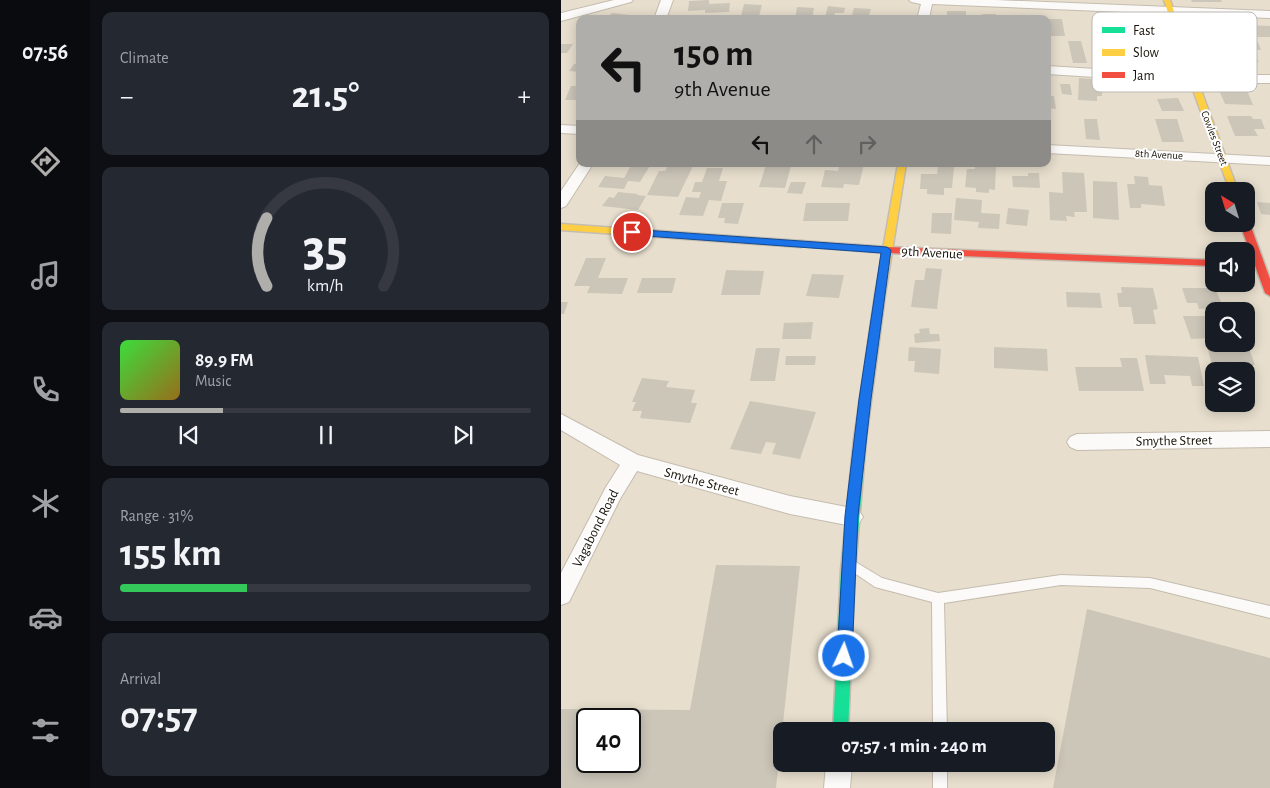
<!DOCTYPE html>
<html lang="en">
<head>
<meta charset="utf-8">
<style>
  :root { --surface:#171b24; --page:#242831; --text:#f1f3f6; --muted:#9ea1a6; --line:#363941; --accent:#b0aeaa }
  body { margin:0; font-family:"Alegreya Sans",sans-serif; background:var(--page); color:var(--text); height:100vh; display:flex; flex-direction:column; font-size:19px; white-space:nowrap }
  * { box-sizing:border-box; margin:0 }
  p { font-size:16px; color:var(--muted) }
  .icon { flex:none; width:28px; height:28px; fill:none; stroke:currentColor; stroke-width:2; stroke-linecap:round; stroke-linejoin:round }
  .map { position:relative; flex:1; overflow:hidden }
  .details { display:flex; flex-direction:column; gap:12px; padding:12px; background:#0d0f14; width:471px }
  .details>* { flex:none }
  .banner { position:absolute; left:15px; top:15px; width:475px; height:152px; border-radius:10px; box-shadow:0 2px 12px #0003; background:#b0aeaa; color:#111; overflow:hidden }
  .needle { width:32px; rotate:322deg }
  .buttons { position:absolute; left:644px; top:182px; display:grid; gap:10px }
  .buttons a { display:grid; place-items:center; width:50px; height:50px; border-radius:10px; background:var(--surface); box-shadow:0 2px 12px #0003; font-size:25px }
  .speed { position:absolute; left:15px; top:708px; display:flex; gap:10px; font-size:25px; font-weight:700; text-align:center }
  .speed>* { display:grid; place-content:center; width:65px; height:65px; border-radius:50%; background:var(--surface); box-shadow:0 2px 12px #0003; line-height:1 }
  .speed .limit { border:2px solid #111; border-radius:8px; background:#fff; color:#111 }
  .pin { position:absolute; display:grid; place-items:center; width:42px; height:42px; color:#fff; margin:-21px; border:2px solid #fff; border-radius:50%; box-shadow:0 1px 5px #0007 }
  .me { position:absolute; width:55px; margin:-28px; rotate:3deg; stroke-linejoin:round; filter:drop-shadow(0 0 4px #0008) }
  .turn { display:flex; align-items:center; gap:18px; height:105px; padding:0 15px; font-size:22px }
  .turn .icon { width:65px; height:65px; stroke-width:2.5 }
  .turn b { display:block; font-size:35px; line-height:42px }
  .lanes { display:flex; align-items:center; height:48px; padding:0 15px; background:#0003; justify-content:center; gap:25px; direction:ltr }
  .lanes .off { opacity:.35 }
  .big { font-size:38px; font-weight:700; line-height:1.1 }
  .details .card { flex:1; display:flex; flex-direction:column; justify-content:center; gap:8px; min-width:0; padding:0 18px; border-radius:10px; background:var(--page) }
  .details .dial { align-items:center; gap:0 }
  .dial svg { height:130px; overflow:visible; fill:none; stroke:var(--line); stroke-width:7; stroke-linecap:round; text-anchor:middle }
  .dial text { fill:var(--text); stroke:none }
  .song { display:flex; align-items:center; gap:15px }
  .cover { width:60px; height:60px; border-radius:8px; background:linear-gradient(135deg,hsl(120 70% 55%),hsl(40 70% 35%)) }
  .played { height:5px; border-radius:2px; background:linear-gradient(90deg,var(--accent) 25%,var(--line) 25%) }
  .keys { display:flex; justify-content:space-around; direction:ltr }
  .heat { display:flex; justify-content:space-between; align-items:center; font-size:28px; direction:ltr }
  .charge { height:8px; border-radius:4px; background:linear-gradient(90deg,#34c759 31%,var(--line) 0) }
  .trip { position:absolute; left:212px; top:722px; width:282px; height:50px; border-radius:10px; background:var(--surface); box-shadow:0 2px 12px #0003; font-weight:700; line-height:50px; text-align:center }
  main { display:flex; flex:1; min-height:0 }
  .tabs { display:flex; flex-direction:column; width:90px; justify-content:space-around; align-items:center; background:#090b0e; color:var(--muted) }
  .tabs .icon { width:35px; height:35px }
  .tabs .current { color:var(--accent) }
  .tabs b { font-size:22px; color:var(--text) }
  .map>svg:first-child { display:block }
  .building { fill:#ccc6b9; fill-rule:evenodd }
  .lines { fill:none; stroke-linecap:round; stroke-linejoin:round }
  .lane-casing { stroke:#c4bcaf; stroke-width:2 }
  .street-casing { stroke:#c4bcaf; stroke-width:2 }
  .fast-casing { stroke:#c4bcaf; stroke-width:3 }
  .slow-casing { stroke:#c4bcaf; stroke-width:3 }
  .jam-casing { stroke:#c4bcaf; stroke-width:3 }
  .lane { fill:#fbfaf8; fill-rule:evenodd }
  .street { fill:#fbfaf8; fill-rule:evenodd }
  .fast { fill:#16e098; fill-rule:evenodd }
  .slow { fill:#ffcf43; fill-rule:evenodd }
  .jam { fill:#f24e42; fill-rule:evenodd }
  .route { fill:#1a73e8; stroke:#114b97 }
  .labels { text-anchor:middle; stroke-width:4; stroke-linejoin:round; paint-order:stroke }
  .far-street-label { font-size:11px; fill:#181207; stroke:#fff }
  .street-label { font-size:14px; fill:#181207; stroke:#fff }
  .key { fill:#fff; stroke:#bab8b5; stroke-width:1 }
  .key-label { font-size:14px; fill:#181207 }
</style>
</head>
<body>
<main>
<nav class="tabs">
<b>07:56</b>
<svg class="icon current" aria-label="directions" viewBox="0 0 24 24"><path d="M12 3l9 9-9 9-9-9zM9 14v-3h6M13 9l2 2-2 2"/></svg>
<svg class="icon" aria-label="music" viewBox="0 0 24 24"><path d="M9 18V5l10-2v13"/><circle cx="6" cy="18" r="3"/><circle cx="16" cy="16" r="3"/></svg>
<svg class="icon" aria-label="phone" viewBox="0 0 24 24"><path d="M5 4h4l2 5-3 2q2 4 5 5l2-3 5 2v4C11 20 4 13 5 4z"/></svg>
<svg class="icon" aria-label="climate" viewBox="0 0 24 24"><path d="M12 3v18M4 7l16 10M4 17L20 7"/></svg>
<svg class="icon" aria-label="car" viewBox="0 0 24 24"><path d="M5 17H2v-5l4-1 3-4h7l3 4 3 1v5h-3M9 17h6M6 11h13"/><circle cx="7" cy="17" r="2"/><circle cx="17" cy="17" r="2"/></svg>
<svg class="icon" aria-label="filters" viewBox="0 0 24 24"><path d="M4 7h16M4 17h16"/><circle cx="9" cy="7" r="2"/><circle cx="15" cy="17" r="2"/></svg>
</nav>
<section class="details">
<div class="card"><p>Climate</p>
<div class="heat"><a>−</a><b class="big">21.5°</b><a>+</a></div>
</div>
<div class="card dial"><svg viewBox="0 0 100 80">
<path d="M14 69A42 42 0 1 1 86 69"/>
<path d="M14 69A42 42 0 0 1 14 27" stroke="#b0aeaa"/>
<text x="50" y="56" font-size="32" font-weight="700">35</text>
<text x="50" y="72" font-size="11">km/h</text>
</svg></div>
<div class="card">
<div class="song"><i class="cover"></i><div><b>89.9 FM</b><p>Music</p></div></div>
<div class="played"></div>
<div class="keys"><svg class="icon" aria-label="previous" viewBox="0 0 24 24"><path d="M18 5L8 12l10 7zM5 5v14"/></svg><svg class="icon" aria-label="pause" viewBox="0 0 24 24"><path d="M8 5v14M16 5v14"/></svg><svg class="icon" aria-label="next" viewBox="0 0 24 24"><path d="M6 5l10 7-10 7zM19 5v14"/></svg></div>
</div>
<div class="card"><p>Range · 31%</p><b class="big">155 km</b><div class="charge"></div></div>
<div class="card"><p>Arrival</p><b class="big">07:57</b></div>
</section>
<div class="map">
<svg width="709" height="788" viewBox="0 0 709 788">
  <rect width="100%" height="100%" fill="#e7decd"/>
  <path class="building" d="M148 0V4L169 3 168 12 144 13V10L127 11 128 1Z
    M630 0H660L661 2H631Z
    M183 4 201 5 198 16H180Z
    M267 6 284 8 283 13H274L273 17H264Z
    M236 7 253 8 251 19H234Z
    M293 8 310 9 307 19 290 18Z
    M386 11H405V19H386Z
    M51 13 68 15 64 19H45Z
    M421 14H435V19H421Z
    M486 19H501L504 36H486Z
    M661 24 709 26V37H668Z
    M507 41H520L526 63H512Z
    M689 42H697L700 50H692Z
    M0 44H12L6 53H0Z
    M674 51H691L698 62 681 63Z
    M13 64H19V72L8 71Z
    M518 78 534 79 533 88 541 89V96H536V101L517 100Z
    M499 84H509L511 95 501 94Z
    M10 86H19V100H4Z
    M657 88H685L692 105 664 104Z
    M486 96H493L495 109 487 108Z
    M617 98 623 111H601L596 99Z
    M666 116H690L692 119H700L704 129H693L697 136H674Z
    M523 119H536L539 140 525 139Z
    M594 119H616L623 142H601Z
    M71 164H90L79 182 67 181 63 189 37 187 44 176 63 178Z
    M108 164H133L117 197 86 195 98 171H104Z
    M279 164H303L298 185 283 184 282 188 260 187 264 170 277 171Z
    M205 165 230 166 224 188 198 187Z
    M377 166 393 167 391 188H383V195L366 194V189H359L360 174H376Z
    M414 166 435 167 434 190 428 189V193L415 192V188L404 187 406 169H414Z
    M146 168H162L158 181H166L160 201 148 200 142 216 118 215 125 197 138 198 140 192H131L134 182H141Z
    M501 172 523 173 526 212H513L514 217 505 216 506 221 489 220 488 192 502 193Z
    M467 173H478L479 188 452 187 451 176H467Z
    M573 176 587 177 588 185 601 186 604 206 580 204V208H569L566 184H574Z
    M532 181 556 182 558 220 532 218Z
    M230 182H245L241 194 226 193Z
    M57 192 77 194 76 195 85 196 77 210 41 206 48 197 53 198Z
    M395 198 421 200 420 213 439 214 438 229 417 228 418 222 393 220Z
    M696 202 709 203V215L700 214Z
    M161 203H183L177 224 163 223 164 218H157Z
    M245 203H289L287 221H242Z
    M447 208 468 210 466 226 445 224Z
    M371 213H391L390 234 370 233Z
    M25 258H45L37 278H67L61 294 26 293 29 286H13Z
    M365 268 381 269 376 309 350 307 354 280H363Z
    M165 270 203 271 199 295H160Z
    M251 274 283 275 278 298 245 296Z
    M81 278H115L111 293H76Z
    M560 287 592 288 597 309 592 310 595 324H573L570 307H558L556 293H561Z
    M621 288H654L660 302 651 303 653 308 638 309 636 303H626Z
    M505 292 539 293 541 308 506 307Z
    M0 302H7L3 314H0Z
    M622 316H647L652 329V338L630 339Z
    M252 322 250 339H221L223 323Z
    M368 328 369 334H378L379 341 354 343 353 334 359 333 358 329Z
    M348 347 380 349 378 374 353 372 354 361H347Z
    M433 347 486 349 487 371 433 368Z
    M646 347 688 348 694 365H677L679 371H653Z
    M195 348H219L214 381H189Z
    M584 355 637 357 643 386H631L629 376 603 375 605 384H589Z
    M225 356H255L254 365H224Z
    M559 358H576L583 391H518L514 367H561Z
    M81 378 108 381 105 387 134 390 130 403H136L129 423 79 418 81 411H71L75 402H71Z
    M189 401 255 412 239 459 211 454 215 443 205 442 200 454 169 449Z
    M155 565 239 566 215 788H0V709L129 710ZM26 719H69V761H26Z
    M526 609 709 658V788H492Z"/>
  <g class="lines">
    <defs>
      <path id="lane" d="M293 561 321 578 377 593 500 575 589 578 709 606V618L589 588 500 585 383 603 386 731H372L371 602 314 587 289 570 287 566 289 562Z
        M372 764H386V788H372Z"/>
      <path id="street" d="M53 0H72L70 2 0 21V13Z
        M100 0H112L105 19H93Z
        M348 0H435L709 11V18L371 4 368 19H356L360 4 350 2Z
        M486 66 632 75H709V83H632L486 74Z
        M0 125 19 126V134L0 133Z
        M486 145 709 157V165L486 153Z
        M19 163 32 164 5 206 0 208V191Z
        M0 414 77 455 229 496 291 508 298 511 302 517 298 523 291 526 229 514 76 471 59 499 8 602 0 605V573L45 487 59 465 0 430Z
        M709 431V447L516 450 509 447 506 442 509 437 516 434Z
        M265 764H291L289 788H263Z"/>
      <path id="fast" d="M299 434 303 436 305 439 294 570 287 731H272L280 570 293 439 295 436Z"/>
      <path id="slow" d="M603 0H609L636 79 677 191H669L628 79Z
        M337 164H345L324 295 305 439 303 442H295L293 439 314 295Z
        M0 224 240 241 245 244 240 247 0 230Z"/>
      <path id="jam" d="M685 221 689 224 709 279V296L704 293 679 224H685Z
        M240 241 326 247 652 260V266L326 253 237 246V242Z"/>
    </defs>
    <use href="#lane" class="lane-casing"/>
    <use href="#street" class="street-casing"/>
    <use href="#fast" class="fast-casing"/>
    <use href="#slow" class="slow-casing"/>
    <use href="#jam" class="jam-casing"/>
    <use href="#lane" class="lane"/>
    <use href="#street" class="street"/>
    <use href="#fast" class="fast"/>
    <use href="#slow" class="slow"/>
    <use href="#jam" class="jam"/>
  </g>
  <path class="route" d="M68 229 326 247 330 250 310 399 297 516 291 656 288 661 283 663 278 661 276 656 284 516 298 399 320 253 71 235 68 234Z"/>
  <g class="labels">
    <g class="far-street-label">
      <text transform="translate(654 138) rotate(69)" y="4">Cowles Street</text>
      <text transform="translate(598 154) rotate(3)" y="4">8th Avenue</text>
    </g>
    <g class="street-label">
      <text transform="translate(371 252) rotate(3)" y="5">9th Avenue</text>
      <text transform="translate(613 440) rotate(-1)" y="5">Smythe Street</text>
      <text transform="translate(141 481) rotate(15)" y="5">Smythe Street</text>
      <text transform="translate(34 528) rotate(-63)" y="5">Vagabond Road</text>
    </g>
  </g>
  <rect x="531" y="12" width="165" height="80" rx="8" class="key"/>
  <rect x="541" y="27" width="23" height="6" fill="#16e098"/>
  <rect x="541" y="49" width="23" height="7" fill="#ffcf43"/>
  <rect x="541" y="72" width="23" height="6" fill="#f24e42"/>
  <g class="key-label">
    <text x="572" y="35">Fast</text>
    <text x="572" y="57">Slow</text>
    <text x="572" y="80">Jam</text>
  </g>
</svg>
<div class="buttons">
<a><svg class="needle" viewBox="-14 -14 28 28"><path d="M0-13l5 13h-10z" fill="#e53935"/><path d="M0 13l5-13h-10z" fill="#9ea1a6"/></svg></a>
<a><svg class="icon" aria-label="sound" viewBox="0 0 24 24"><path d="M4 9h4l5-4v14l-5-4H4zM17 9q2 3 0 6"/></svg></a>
<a><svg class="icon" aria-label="search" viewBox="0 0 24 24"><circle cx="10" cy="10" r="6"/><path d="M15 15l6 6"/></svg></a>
<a><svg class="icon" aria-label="layers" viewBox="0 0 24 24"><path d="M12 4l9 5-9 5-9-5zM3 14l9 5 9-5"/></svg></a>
</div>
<div class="speed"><div class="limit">40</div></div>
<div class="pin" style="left:71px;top:232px;background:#d93025"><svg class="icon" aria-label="arrive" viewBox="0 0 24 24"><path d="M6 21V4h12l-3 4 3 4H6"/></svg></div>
<svg class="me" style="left:283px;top:656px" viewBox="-20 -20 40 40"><circle r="17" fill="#1a73e8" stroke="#fff" stroke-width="3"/><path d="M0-11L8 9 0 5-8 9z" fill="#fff"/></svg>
<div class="trip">07:57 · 1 min · 240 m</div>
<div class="banner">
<div class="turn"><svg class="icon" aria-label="left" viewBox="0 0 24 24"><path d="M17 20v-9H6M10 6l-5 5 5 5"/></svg><div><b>150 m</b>9th Avenue</div></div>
<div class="lanes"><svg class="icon" aria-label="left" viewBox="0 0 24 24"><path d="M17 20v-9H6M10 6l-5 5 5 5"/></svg><svg class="icon off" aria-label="ahead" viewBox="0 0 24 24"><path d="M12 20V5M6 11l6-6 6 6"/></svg><svg class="icon off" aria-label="right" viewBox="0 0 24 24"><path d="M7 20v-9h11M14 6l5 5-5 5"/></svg></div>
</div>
</div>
</main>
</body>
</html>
